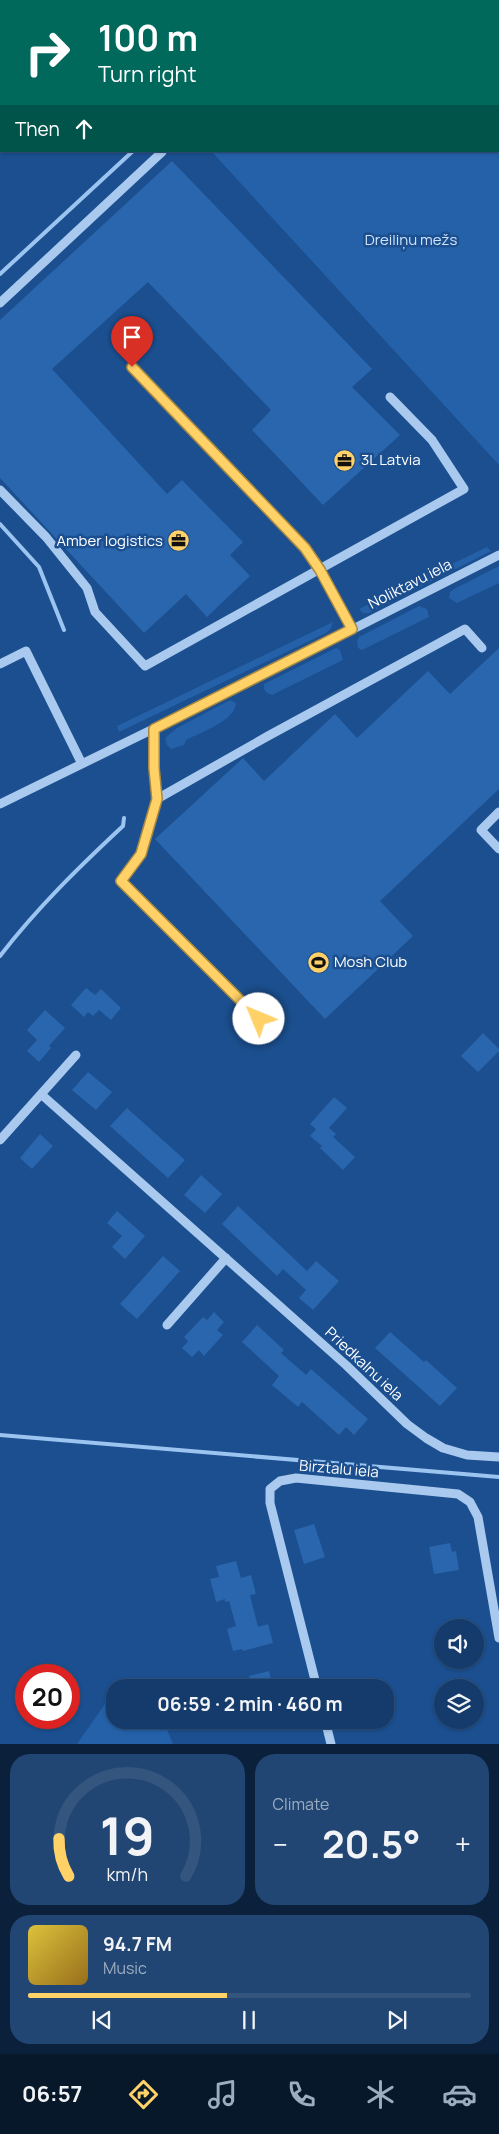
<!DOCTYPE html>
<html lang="en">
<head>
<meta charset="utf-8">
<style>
  :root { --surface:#143b6b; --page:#214673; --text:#f1f3f6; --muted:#9dadc1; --line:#33557e; --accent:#ffd166 }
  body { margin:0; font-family:Manrope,sans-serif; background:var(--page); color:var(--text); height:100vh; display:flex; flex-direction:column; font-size:19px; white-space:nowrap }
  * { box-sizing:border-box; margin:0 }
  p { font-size:16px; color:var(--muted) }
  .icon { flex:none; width:28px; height:28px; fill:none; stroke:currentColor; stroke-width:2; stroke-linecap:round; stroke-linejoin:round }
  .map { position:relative; height:1744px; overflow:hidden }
  .details { display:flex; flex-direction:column; gap:10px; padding:10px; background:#0b203b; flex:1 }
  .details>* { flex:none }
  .banner { position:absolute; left:0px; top:0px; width:500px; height:152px; box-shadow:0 1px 4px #0004,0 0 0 1px var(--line); background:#00695c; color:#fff; overflow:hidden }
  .buttons { position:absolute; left:434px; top:1619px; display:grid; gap:10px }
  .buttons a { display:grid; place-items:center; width:50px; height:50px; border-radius:50%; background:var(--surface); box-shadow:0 1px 4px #0004,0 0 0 1px var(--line); font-size:25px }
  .speed { position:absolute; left:15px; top:1664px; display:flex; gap:10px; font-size:25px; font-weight:700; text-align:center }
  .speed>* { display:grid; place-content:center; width:65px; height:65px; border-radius:50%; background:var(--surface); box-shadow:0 1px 4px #0004,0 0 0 1px var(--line); line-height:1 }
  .speed .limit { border:8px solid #d22; background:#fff; color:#111 }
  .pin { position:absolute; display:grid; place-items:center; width:42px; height:42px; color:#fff; margin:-51px -21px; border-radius:50% 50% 50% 0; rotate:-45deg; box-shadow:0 0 5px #0007 }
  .pin .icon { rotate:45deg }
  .me { position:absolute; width:55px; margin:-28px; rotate:315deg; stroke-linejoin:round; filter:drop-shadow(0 0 4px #0008) }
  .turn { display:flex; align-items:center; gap:18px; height:105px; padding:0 15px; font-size:22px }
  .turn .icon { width:65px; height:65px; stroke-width:2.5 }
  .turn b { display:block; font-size:35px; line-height:42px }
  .then { display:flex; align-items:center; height:48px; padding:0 15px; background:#0003; gap:10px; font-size:19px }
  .big { font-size:38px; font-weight:700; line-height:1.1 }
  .details .tile { flex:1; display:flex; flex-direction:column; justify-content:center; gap:8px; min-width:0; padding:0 18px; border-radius:20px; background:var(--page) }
  .details .dial { align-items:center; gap:0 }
  .dial svg { height:130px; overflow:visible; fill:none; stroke:var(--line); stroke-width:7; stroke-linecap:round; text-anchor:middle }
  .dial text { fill:var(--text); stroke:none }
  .song { display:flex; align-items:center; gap:15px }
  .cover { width:60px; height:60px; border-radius:8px; background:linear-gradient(135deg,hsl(50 70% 55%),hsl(40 70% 35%)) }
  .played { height:5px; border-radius:2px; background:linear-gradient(90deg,var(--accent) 45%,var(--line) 45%) }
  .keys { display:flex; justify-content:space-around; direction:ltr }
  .heat { display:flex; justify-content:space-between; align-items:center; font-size:28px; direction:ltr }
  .details .tiles { flex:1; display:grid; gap:10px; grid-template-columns:1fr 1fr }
  .tile:last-child { grid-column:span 2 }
  .trip { position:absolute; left:106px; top:1679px; width:288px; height:50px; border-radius:20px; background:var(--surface); box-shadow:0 1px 4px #0004,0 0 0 1px var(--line); font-weight:700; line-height:50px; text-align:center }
  .dock { display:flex; height:80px; justify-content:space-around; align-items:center; background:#08182b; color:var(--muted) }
  .dock .icon { width:35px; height:35px }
  .dock .selected { color:var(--accent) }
  .dock b { font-size:22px; color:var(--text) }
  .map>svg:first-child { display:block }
  .green { fill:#2461a8 }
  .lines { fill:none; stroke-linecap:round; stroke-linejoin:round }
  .stream { stroke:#9cc4f0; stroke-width:4 }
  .building { fill:#2a66ad }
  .minor { stroke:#a9c9ee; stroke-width:9 }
  .route-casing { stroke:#a68842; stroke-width:12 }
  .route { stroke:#ffd166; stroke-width:9 }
  .labels { text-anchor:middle; stroke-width:5; stroke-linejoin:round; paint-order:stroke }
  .park-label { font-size:15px; fill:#cfe3fa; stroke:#1b4f8f }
  .poi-label { font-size:15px; fill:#fff; stroke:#1b4f8f; text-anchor:start }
  .street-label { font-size:15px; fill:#fff; stroke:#1b4f8f }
</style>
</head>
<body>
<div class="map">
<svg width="499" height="1744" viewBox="0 0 499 1744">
  <rect width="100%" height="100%" fill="#1b4f8f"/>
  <path class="green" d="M9 0H499V465L211 151H499V1Z
    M487 547 491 551 369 613H363L359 609Z
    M499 566V583L457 603 449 598 450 592 454 589Z
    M419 606 427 609 429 617 362 650 358 648 357 642 359 637Z
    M333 622 331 628 326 633 119 732 117 726Z
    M336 648 340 650 343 660 272 695 267 693 264 689V684Z
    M230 700 236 703C235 721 201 732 186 740L184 745 171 749 167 745 165 738 177 728Z
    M114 1691 115 1720H163L173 1744H77Z"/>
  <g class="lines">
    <path class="stream" d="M0 274 133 151
      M0 524 39 567 64 630
      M0 956C37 908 79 867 123 826L124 818
      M0 1435 499 1477"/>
  </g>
  <path class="building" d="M172 161 372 369 352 387 400 435 323 505 252 430 271 410 148 282 52 369 167 494 182 480 243 542 230 555 250 576 207 617 186 594 144 633 0 478V320Z
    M499 648V789L380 901 413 936 325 1019 155 839 243 758 264 781 335 714 357 738 428 671 450 694Z
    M86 988 95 995 101 989 121 1008 111 1020 99 1010 93 1016 88 1012 84 1017 71 1005Z
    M45 1010 65 1028 49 1046 51 1048 39 1062 27 1051 37 1040 27 1030Z
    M483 1033 499 1049V1051L478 1072 461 1056Z
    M88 1072 112 1092 96 1110 72 1090Z
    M334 1097 347 1108 329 1128 336 1134 333 1137 355 1157 343 1170 320 1148 322 1146 310 1136 316 1129 310 1124Z
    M127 1108 185 1160 168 1178 110 1126Z
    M40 1134 53 1146 32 1169 20 1158Z
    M201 1175 222 1194 205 1213 184 1195Z
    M238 1206 307 1271 316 1261 339 1281 313 1310 299 1298 306 1290 283 1269 277 1276 222 1224Z
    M117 1211 145 1236 125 1259 112 1247 122 1236 107 1223Z
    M163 1256 180 1271 137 1319 120 1304Z
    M214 1312 224 1322 217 1330 223 1335 204 1356 199 1350 192 1357 182 1348 188 1341 184 1337 203 1317 207 1320Z
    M257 1325 284 1350 281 1353 306 1375 311 1369 368 1419 354 1435 346 1427 339 1435 302 1402 298 1407 272 1385 279 1376 242 1342Z
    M390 1332 424 1362 426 1360 457 1388 440 1406 375 1348Z
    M314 1524 325 1557 304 1564 294 1530Z
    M450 1543 452 1552 456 1551 459 1570 434 1574 429 1547Z
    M236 1561 241 1578 251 1575 256 1594 250 1595 258 1627 268 1624 273 1643 243 1651 242 1649 233 1651 227 1629 236 1626 229 1601 225 1602V1599L216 1602 210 1579 219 1577 216 1566Z
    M269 1671 273 1688H251L249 1676Z"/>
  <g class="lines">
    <path class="minor" d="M0 303 162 152
      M132 367 305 549 320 570 352 629
      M0 490 46 537 87 588 95 612 145 666 464 489 432 440 390 397
      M0 664 26 651 82 764
      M154 729V768L157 799 141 854 121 881 259 1019
      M157 799 268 736 465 629 482 648
      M0 804 241 686 499 555
      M499 812 481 830 499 849
      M42 1095 346 1365 407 1424 426 1438 443 1448 467 1455 499 1457
      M0 1140 76 1055
      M167 1325 226 1258
      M317 1688 270 1503V1489L280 1481 296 1478 458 1494 470 1502 478 1517 499 1638
      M325 1720 331 1744"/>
  </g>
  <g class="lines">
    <defs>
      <path id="route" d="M132 367 305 548 320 570 352 629 154 729V768L157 799 141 854 121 881 259 1019"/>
    </defs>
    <use href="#route" class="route-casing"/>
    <use href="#route" class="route"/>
  </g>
  <defs>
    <symbol id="office-disc" viewBox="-11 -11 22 22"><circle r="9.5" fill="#ffd166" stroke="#1b4f8f"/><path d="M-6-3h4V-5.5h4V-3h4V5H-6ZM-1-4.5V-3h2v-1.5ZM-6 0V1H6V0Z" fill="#111"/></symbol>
    <symbol id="stadium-disc" viewBox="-11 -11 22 22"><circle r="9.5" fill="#ffd166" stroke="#1b4f8f"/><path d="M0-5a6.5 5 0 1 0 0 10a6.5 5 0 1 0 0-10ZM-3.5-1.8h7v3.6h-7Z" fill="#111"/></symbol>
  </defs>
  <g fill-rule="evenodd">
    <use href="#office-disc" x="332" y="448" width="25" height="25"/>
    <use href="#office-disc" x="166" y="528" width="25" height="25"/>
    <use href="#stadium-disc" x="306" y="950" width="25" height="25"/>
  </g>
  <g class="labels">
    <g class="park-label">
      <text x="411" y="245">Dreiliņu mežs</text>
    </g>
    <g class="poi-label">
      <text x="361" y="465">3L Latvia</text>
      <text x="163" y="546" text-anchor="end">Amber logistics</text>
      <text x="334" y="967">Mosh Club</text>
    </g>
    <g class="street-label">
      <text transform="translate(410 584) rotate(-27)" y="5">Noliktavu iela</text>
      <text transform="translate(364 1364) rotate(43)" y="5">Priedkalnu iela</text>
      <text transform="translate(339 1469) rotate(5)" y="5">Birztalu iela</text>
    </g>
  </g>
</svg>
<div class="buttons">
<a><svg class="icon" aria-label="sound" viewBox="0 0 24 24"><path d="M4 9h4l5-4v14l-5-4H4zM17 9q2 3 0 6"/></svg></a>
<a><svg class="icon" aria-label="layers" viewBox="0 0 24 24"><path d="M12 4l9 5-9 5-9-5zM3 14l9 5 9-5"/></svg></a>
</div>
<div class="speed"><div class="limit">20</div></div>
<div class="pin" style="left:132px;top:367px;background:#d93025"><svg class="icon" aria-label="arrive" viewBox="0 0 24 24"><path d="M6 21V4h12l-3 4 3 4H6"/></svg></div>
<svg class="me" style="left:259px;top:1019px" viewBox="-20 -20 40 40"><circle r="19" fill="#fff"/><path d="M0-13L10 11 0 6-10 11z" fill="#ffd166"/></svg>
<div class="trip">06:59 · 2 min · 460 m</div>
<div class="banner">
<div class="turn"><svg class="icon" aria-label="right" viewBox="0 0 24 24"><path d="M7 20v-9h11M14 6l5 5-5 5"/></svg><div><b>100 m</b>Turn right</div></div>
<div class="then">Then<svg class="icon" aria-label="ahead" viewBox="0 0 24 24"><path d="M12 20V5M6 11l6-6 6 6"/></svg></div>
</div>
</div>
<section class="details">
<div class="tiles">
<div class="tile dial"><svg viewBox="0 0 100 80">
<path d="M14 69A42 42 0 1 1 86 69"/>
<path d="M14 69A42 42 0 0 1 8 46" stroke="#ffd166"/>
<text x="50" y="56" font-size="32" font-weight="700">19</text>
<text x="50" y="72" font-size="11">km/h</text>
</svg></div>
<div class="tile"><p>Climate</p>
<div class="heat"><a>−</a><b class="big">20.5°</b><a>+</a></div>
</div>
<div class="tile">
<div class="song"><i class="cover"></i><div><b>94.7 FM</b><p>Music</p></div></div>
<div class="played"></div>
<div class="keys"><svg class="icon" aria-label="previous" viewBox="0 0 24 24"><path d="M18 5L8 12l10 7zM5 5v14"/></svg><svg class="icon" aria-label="pause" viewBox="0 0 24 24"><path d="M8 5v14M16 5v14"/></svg><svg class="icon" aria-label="next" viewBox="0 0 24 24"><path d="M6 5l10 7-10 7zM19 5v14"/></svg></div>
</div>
</div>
</section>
<nav class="dock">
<b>06:57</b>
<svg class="icon selected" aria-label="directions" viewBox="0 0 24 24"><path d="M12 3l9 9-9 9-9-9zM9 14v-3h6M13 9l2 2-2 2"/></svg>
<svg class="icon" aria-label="music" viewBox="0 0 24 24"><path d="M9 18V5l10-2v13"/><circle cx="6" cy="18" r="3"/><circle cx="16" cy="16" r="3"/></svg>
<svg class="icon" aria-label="phone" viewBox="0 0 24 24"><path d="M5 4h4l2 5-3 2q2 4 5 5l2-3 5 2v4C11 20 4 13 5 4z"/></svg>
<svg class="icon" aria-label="climate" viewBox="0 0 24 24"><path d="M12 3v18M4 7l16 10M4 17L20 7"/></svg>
<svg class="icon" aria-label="car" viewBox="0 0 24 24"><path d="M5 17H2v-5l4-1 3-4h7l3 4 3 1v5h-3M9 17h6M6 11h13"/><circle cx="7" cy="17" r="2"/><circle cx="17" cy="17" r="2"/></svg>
</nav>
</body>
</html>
